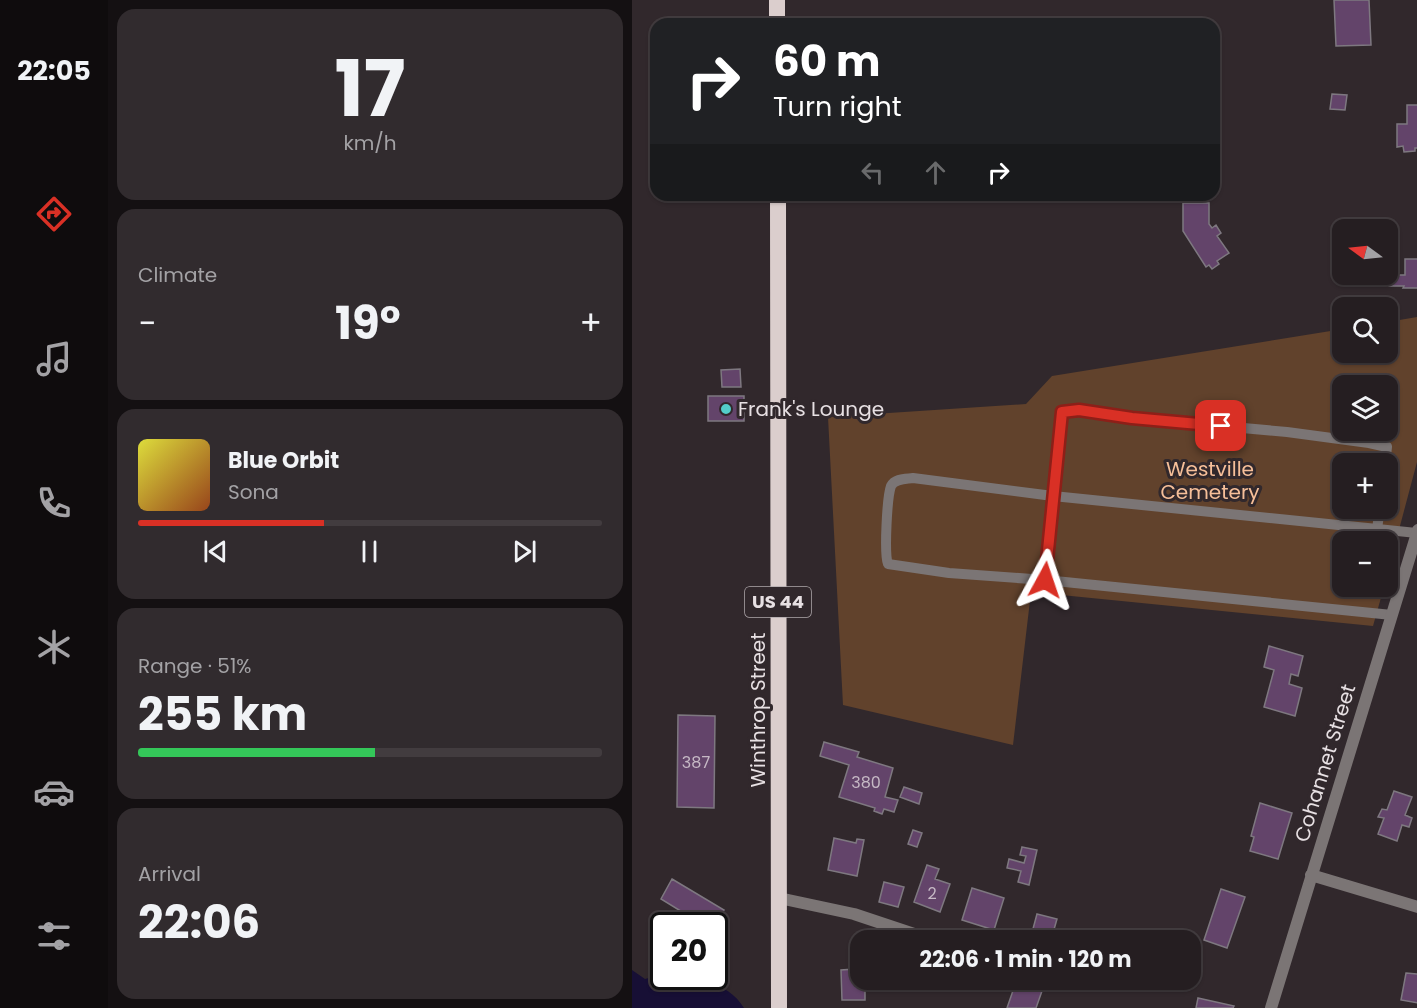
<!DOCTYPE html>
<html lang="en">
<head>
<meta charset="utf-8">
<style>
  :root { --surface:#251e21; --page:#312b2e; --text:#f1f3f6; --muted:#a3a2a5; --line:#423c3f; --accent:#d93025 }
  body { margin:0; font-family:Poppins,sans-serif; background:var(--page); color:var(--text); height:100vh; display:flex; flex-direction:column; font-size:22px; white-space:nowrap }
  * { box-sizing:border-box; margin:0 }
  p { font-size:20px; color:var(--muted) }
  .icon { flex:none; width:33px; height:33px; fill:none; stroke:currentColor; stroke-width:2; stroke-linecap:round; stroke-linejoin:round }
  .map { position:relative; flex:1; overflow:hidden }
  .details { display:flex; flex-direction:column; gap:9px; padding:9px; background:#141012; width:524px }
  .details>* { flex:none }
  .guide { position:absolute; left:18px; top:18px; width:570px; height:183px; border-radius:18px; box-shadow:0 2px 4px #0004,0 0 0 2px var(--line); background:#202124; color:#fff; overflow:hidden }
  .needle { width:39px; rotate:285deg }
  .fabs { position:absolute; left:700px; top:219px; display:grid; gap:12px }
  .fabs a { display:grid; place-items:center; width:66px; height:66px; border-radius:12px; background:var(--surface); box-shadow:0 2px 4px #0004,0 0 0 2px var(--line); font-size:30px }
  .speed { position:absolute; left:18px; top:912px; display:flex; gap:12px; font-size:30px; font-weight:700; text-align:center }
  .speed>* { display:grid; place-content:center; width:78px; height:78px; border-radius:50%; background:var(--surface); box-shadow:0 2px 4px #0004,0 0 0 2px var(--line); line-height:1 }
  .speed .limit { border:3px solid #111; border-radius:9px; background:#fff; color:#111 }
  .pin { position:absolute; display:grid; place-items:center; width:51px; height:51px; color:#fff; margin:-26px; border-radius:12px; box-shadow:0 3px 9px #0006 }
  .me { position:absolute; width:66px; margin:-33px; rotate:5deg; stroke-linejoin:round; filter:drop-shadow(0 0 4px #0008) }
  .turn { display:flex; align-items:center; gap:21px; height:126px; padding:0 24px; font-size:27px }
  .turn .icon { width:78px; height:78px; stroke-width:2.5 }
  .turn b { display:block; font-size:42px; line-height:51px }
  .lanes { display:flex; align-items:center; height:57px; padding:0 24px; background:#0003; justify-content:center; gap:30px; direction:ltr }
  .lanes .off { opacity:.35 }
  .big { font-size:45px; font-weight:700; line-height:1.1 }
  .details .tile { flex:1; display:flex; flex-direction:column; justify-content:center; gap:9px; min-width:0; padding:0 21px; border-radius:18px; background:var(--page) }
  .details .dial { align-items:center; gap:0 }
  .dial b { font-size:78px; line-height:1 }
  .song { display:flex; align-items:center; gap:18px }
  .cover { width:72px; height:72px; border-radius:9px; background:linear-gradient(135deg,hsl(60 70% 55%),hsl(20 70% 35%)) }
  .played { height:6px; border-radius:3px; background:linear-gradient(90deg,var(--accent) 40%,var(--line) 40%) }
  .keys { display:flex; justify-content:space-around; direction:ltr }
  .heat { display:flex; justify-content:space-between; align-items:center; font-size:33px; direction:ltr }
  .charge { height:9px; border-radius:4px; background:linear-gradient(90deg,#34c759 51%,var(--line) 0) }
  .trip { position:absolute; left:218px; top:930px; width:351px; height:60px; border-radius:18px; background:var(--surface); box-shadow:0 2px 4px #0004,0 0 0 2px var(--line); font-weight:700; line-height:60px; text-align:center }
  main { display:flex; flex:1; min-height:0 }
  .tab-bar { display:flex; flex-direction:column; width:108px; justify-content:space-around; align-items:center; background:#0f0c0d; color:var(--muted) }
  .tab-bar .icon { width:42px; height:42px }
  .tab-bar .selected { color:var(--accent) }
  .tab-bar b { font-size:27px; color:var(--text) }
  .map>svg:first-child { display:block }
  .green { fill:#61422c; fill-rule:evenodd }
  .water { fill:#170f35 }
  .building { fill:#63446a; stroke:#7e7880; stroke-width:1.5 }
  .lines { fill:none; stroke-linecap:round; stroke-linejoin:round }
  .service { stroke:#7b7575; stroke-width:10 }
  .minor { stroke:#7b7575; stroke-width:12 }
  .trunk { stroke:#dbcecd; stroke-width:16 }
  .route-casing { stroke:#8d1f18; stroke-width:15 }
  .route { stroke:#d93025; stroke-width:10 }
  .poi-dot { fill:#53cdc9; stroke:#31282c; stroke-width:2 }
  .labels { text-anchor:middle; stroke-width:6; stroke-linejoin:round; paint-order:stroke }
  .number-label { font-size:16px; fill:#c6b9c5 }
  .shield { fill:#31282c; stroke:#b0a9ac; stroke-width:1.5 }
  .shield-label { font-size:18px; font-weight:bold; fill:#e7e0e3 }
  .poi-label { font-size:20px; fill:#e7e0e3; stroke:#31282c; text-anchor:start }
  .park-label { font-size:20px; fill:#f6bf99; stroke:#31282c }
  .street-label { font-size:20px; fill:#e7e0e3; stroke:#31282c }
</style>
</head>
<body>
<main>
<nav class="tab-bar">
<b>22:05</b>
<svg class="icon selected" aria-label="directions" viewBox="0 0 24 24"><path d="M12 3l9 9-9 9-9-9zM9 14v-3h6M13 9l2 2-2 2"/></svg>
<svg class="icon" aria-label="music" viewBox="0 0 24 24"><path d="M9 18V5l10-2v13"/><circle cx="6" cy="18" r="3"/><circle cx="16" cy="16" r="3"/></svg>
<svg class="icon" aria-label="phone" viewBox="0 0 24 24"><path d="M5 4h4l2 5-3 2q2 4 5 5l2-3 5 2v4C11 20 4 13 5 4z"/></svg>
<svg class="icon" aria-label="climate" viewBox="0 0 24 24"><path d="M12 3v18M4 7l16 10M4 17L20 7"/></svg>
<svg class="icon" aria-label="car" viewBox="0 0 24 24"><path d="M5 17H2v-5l4-1 3-4h7l3 4 3 1v5h-3M9 17h6M6 11h13"/><circle cx="7" cy="17" r="2"/><circle cx="17" cy="17" r="2"/></svg>
<svg class="icon" aria-label="filters" viewBox="0 0 24 24"><path d="M4 7h16M4 17h16"/><circle cx="9" cy="7" r="2"/><circle cx="15" cy="17" r="2"/></svg>
</nav>
<section class="details">
<div class="tile dial"><b>17</b><p>km/h</p></div>
<div class="tile"><p>Climate</p>
<div class="heat"><a>−</a><b class="big">19°</b><a>+</a></div>
</div>
<div class="tile">
<div class="song"><i class="cover"></i><div><b>Blue Orbit</b><p>Sona</p></div></div>
<div class="played"></div>
<div class="keys"><svg class="icon" aria-label="previous" viewBox="0 0 24 24"><path d="M18 5L8 12l10 7zM5 5v14"/></svg><svg class="icon" aria-label="pause" viewBox="0 0 24 24"><path d="M8 5v14M16 5v14"/></svg><svg class="icon" aria-label="next" viewBox="0 0 24 24"><path d="M6 5l10 7-10 7zM19 5v14"/></svg></div>
</div>
<div class="tile"><p>Range · 51%</p><b class="big">255 km</b><div class="charge"></div></div>
<div class="tile"><p>Arrival</p><b class="big">22:06</b></div>
</section>
<div class="map">
<svg width="786" height="1008" viewBox="0 0 786 1008">
  <rect width="100%" height="100%" fill="#31282c"/>
  <path class="green" d="M785 317V462L756 571V542H711V586L752 587 741 626 399 592 381 745 211 705 196 417 394 404 420 376 711 329V352H756V322ZM711 386H756V430H711ZM711 464H756V508H711Z"/>
  <path class="water" d="M0 970 13 979 31 974 32 976C59 976 96 981 112 1008H0Z"/>
  <path class="building" d="M702 0H737L739 45 704 46Z
    M239 22V24H203V23Z
    M700 94 715 95 713 110 698 109Z
    M775 105H786V148H783V151L772 152 771 146 765 147V124H775Z
    M551 203H577V224L580 228 584 225 589 233 585 236 597 253 585 261 587 264 580 269 577 265 574 267 551 231Z
    M773 259H786V288H771L772 286H757V275H773Z
    M108 369 109 387H90L89 370Z
    M76 396H112V421H76Z
    M637 646 671 656 666 676 659 674 657 684 670 688 663 716 632 707 642 670 632 667Z
    M46 715 83 716 82 808 45 807Z
    M192 742 227 752 225 757 261 768 253 797 266 800 262 812 252 809 250 814 242 811 243 808 207 797 217 765 188 756Z
    M272 787 290 793 287 804 268 797Z
    M762 791 780 797 773 815 780 818 777 827 770 825 765 841 746 834 752 818 746 817 750 809 755 810Z
    M628 803 660 813 646 859 618 851 622 837 619 836Z
    M281 830 290 833 285 847 276 844Z
    M202 838 224 843 225 839 232 840 225 876 196 870Z
    M390 847 405 850 397 885 386 882 389 871 375 868 377 859 392 863 394 856 388 855Z
    M295 865 307 869 303 879 318 884 308 912 282 902Z
    M40 879 92 910 82 927V926H73L29 899Z
    M252 882 272 887 266 907 247 902Z
    M340 888 372 898 362 930 330 920Z
    M589 889 613 897 595 948 572 940Z
    M405 914 425 919 419 940H398Z
    M471 934 492 940H469Z
    M228 947V980H233V1000H210L209 970 223 969 222 948Z
    M774 973 786 974V1003L769 1000Z
    M384 982 410 991 404 1008H375Z
    M566 998 602 1006 601 1008H564Z"/>
  <g class="lines">
    <path class="service" d="M753 464 755 447 737 443 655 432 500 418 434 410 430 412 421 496 785 533
      M281 478 421 496 413 580 317 573 256 564C252 554 255 497 259 486 263 478 274 479 281 478Z
      M745 529 748 508
      M413 580 760 615"/>
    <path class="minor" d="M679 875 786 907
      M147 898 222 914 300 940
      M639 1008 786 530"/>
    <path class="trunk" d="M145 0V24
      M146 195 147 1008"/>
  </g>
  <g class="lines">
    <defs>
      <path id="route" d="M413 580 430 412 447 410 500 418 589 426"/>
    </defs>
    <use href="#route" class="route-casing"/>
    <use href="#route" class="route"/>
  </g>
  <circle class="poi-dot" cx="94" cy="409" r="6"/>
  <g class="labels">
    <g class="number-label">
      <text x="64" y="768">387</text>
      <text x="234" y="788">380</text>
      <text x="300" y="899">2</text>
    </g>
    <rect class="shield" x="113" y="587" width="66" height="30" rx="4.5"/>
    <g class="shield-label">
      <text x="146" y="608">US 44</text>
    </g>
    <g class="poi-label">
      <text x="106" y="416">Frank's Lounge</text>
    </g>
    <g class="park-label">
      <text x="578" y="476">Westville<tspan x="578" dy="23">Cemetery</tspan></text>
    </g>
    <g class="street-label">
      <text transform="translate(126 710) rotate(-90)" y="7">Winthrop Street</text>
      <text transform="translate(693 763) rotate(-73)" y="7">Cohannet Street</text>
    </g>
  </g>
</svg>
<div class="fabs">
<a><svg class="needle" viewBox="-14 -14 28 28"><path d="M0-13l5 13h-10z" fill="#e53935"/><path d="M0 13l5-13h-10z" fill="#a3a2a5"/></svg></a>
<a><svg class="icon" aria-label="search" viewBox="0 0 24 24"><circle cx="10" cy="10" r="6"/><path d="M15 15l6 6"/></svg></a>
<a><svg class="icon" aria-label="layers" viewBox="0 0 24 24"><path d="M12 4l9 5-9 5-9-5zM3 14l9 5 9-5"/></svg></a>
<a>+</a>
<a>−</a>
</div>
<div class="speed"><div class="limit">20</div></div>
<div class="pin" style="left:589px;top:426px;background:#d93025"><svg class="icon" aria-label="arrive" viewBox="0 0 24 24"><path d="M6 21V4h12l-3 4 3 4H6"/></svg></div>
<svg class="me" style="left:413px;top:580px" viewBox="-20 -20 40 40"><path d="M0-17L14 15 0 8-14 15z" fill="#d93025" stroke="#fff" stroke-width="4"/></svg>
<div class="trip">22:06 · 1 min · 120 m</div>
<div class="guide">
<div class="turn"><svg class="icon" aria-label="right" viewBox="0 0 24 24"><path d="M7 20v-9h11M14 6l5 5-5 5"/></svg><div><b>60 m</b>Turn right</div></div>
<div class="lanes"><svg class="icon off" aria-label="left" viewBox="0 0 24 24"><path d="M17 20v-9H6M10 6l-5 5 5 5"/></svg><svg class="icon off" aria-label="ahead" viewBox="0 0 24 24"><path d="M12 20V5M6 11l6-6 6 6"/></svg><svg class="icon" aria-label="right" viewBox="0 0 24 24"><path d="M7 20v-9h11M14 6l5 5-5 5"/></svg></div>
</div>
</div>
</main>
</body>
</html>
